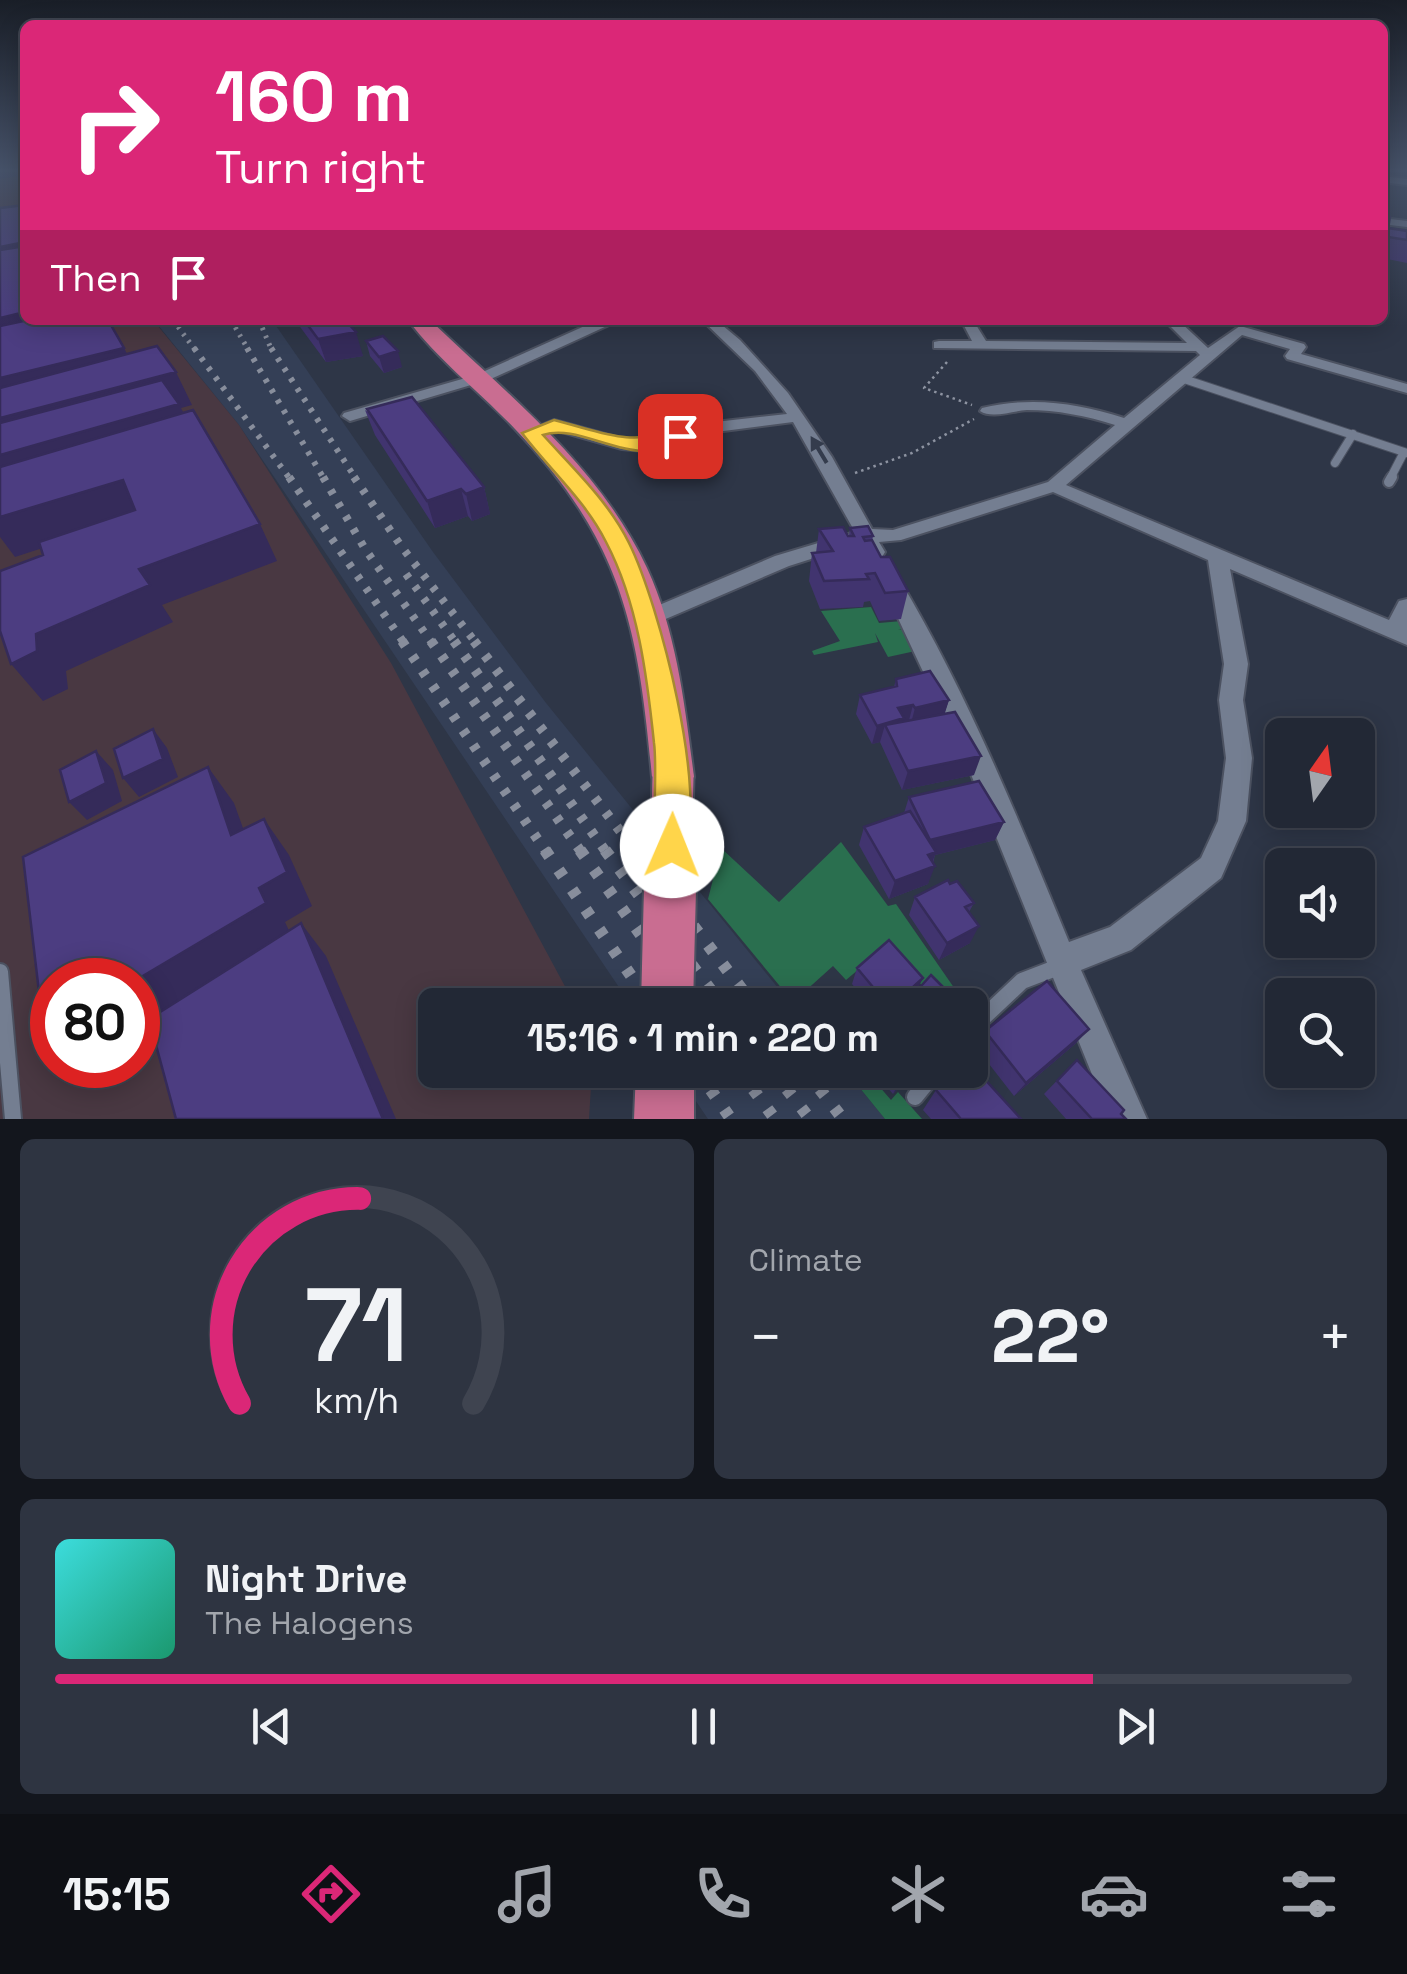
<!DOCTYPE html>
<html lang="en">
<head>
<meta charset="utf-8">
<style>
  :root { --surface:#222835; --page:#2e3441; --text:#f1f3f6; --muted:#a2a6ad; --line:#3f4450; --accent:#db2777 }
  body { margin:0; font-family:"Space Grotesk",sans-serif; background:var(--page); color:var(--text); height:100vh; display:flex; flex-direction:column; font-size:38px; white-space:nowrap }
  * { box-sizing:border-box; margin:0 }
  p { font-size:32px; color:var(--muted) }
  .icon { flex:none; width:55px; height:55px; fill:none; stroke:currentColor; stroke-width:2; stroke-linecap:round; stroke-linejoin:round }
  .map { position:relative; height:1119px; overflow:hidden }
  .details { display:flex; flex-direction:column; gap:20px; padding:20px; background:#13161d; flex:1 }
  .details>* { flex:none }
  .banner { position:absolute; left:20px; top:20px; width:1368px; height:305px; border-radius:15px; box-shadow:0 5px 25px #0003,0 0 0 2px var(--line); background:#db2777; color:#fff; overflow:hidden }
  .needle { width:65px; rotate:14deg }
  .tools { position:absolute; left:1265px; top:718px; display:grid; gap:20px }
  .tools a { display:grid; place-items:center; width:110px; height:110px; border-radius:15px; background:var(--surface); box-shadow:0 5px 25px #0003,0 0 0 2px var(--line); font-size:50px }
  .speed { position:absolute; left:30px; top:958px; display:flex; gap:20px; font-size:50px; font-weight:700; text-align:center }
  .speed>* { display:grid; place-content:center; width:130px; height:130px; border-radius:50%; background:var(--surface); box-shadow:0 5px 25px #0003,0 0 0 2px var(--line); line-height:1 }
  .speed .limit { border:15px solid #d22; background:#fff; color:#111 }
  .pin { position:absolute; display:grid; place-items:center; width:85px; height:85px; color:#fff; margin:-42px; border-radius:20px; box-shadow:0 5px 15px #0006 }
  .me { position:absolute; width:110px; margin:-55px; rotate:1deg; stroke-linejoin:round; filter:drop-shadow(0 0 8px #0008) }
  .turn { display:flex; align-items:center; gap:35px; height:210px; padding:0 30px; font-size:45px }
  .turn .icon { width:130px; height:130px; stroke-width:2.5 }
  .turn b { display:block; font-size:70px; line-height:85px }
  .then { display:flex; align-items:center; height:95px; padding:0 30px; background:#0003; gap:20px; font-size:38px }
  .big { font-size:75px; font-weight:700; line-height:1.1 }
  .details .card { flex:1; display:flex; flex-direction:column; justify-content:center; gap:15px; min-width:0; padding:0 35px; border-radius:15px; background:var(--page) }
  .details .dial { align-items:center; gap:0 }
  .dial svg { height:260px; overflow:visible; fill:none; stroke:var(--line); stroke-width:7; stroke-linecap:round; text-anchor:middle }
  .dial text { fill:var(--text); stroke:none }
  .song { display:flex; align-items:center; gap:30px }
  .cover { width:120px; height:120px; border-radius:15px; background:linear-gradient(135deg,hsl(180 70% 55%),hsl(160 70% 35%)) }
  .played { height:10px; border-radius:5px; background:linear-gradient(90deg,var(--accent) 80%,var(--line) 80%) }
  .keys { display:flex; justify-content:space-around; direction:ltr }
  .heat { display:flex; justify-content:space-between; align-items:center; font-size:55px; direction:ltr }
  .details .tiles { flex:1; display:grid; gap:20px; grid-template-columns:1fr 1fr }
  .card:last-child { grid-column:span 2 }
  .trip { position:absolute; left:418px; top:988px; width:570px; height:100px; border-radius:15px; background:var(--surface); box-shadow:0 5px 25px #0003,0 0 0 2px var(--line); font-weight:700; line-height:100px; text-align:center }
  .tab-bar { display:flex; height:160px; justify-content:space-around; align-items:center; background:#0e1015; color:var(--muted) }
  .tab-bar .icon { width:70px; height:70px }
  .tab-bar .current { color:var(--accent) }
  .tab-bar b { font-size:45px; color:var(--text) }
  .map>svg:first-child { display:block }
  .built { fill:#343f56 }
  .industrial { fill:#493842; fill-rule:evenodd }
  .green { fill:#2a6f4f }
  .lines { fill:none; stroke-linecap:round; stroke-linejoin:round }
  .service-far2-casing { stroke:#4c5261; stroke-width:10 }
  .service-far1-casing { stroke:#4c5261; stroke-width:14 }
  .service-casing { stroke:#4c5261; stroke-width:20 }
  .minor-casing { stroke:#4c5261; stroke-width:4 }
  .tertiary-casing { stroke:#4c5261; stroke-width:4 }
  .trunk-casing { stroke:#4c5261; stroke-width:4 }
  .path { stroke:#8d93a1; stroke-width:2.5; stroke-dasharray:2.5 4; stroke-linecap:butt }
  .service-far2 { stroke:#747e91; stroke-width:8 }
  .service-far1 { stroke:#747e91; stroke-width:10 }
  .service { stroke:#747e91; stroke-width:16 }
  .minor { fill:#747e91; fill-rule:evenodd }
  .tertiary { fill:#747e91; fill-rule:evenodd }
  .trunk { fill:#c96d91; fill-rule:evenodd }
  .rail-far4 { stroke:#888e9c; stroke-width:5; stroke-dasharray:2.5 6; stroke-linecap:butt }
  .rail-far3 { stroke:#888e9c; stroke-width:6; stroke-dasharray:4 8; stroke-linecap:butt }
  .rail-far2 { stroke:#888e9c; stroke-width:8; stroke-dasharray:5 10; stroke-linecap:butt }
  .rail-far1 { stroke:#888e9c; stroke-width:10; stroke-dasharray:6 12; stroke-linecap:butt }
  .rail { stroke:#888e9c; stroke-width:12; stroke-dasharray:8 16; stroke-linecap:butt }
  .trunk-bridge-far1-casing { stroke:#4c5261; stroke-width:45; stroke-linecap:butt }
  .trunk-bridge-casing { stroke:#4c5261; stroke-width:56; stroke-linecap:butt }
  .trunk-bridge-far1 { stroke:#c96d91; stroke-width:41 }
  .trunk-bridge { stroke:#c96d91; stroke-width:52 }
  .wall { fill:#41346f }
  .shaded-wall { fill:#352b5a }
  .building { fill:#4c3d81; stroke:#352b5a; stroke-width:2.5 }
  .oneway { fill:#343c4d }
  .route { fill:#ffd54a; stroke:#a68a30; stroke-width:2.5 }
</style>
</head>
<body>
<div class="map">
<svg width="1407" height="1119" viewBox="0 0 1407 1119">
  <rect width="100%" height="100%" fill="#2e3647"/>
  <path class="built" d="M154 320H272L433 552 546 703 792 1005H631L239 425Z
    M675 1070H845L885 1119H708Z"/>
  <path class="industrial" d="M0 170H25V320H153L239 425 391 663 575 1005H435V1070H592L589 1119H0ZM52 980H138V1065H52Z"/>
  <path class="green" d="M871 607 879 623 902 621 906 628 898 630 909 629 920 650 888 657 875 633 878 642 814 655 812 651 840 641 821 611Z
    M841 842 888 906 896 904 966 1005H942L884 948 846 980 833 966 793 1002 708 899 721 848 779 902Z
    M865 1070 891 1100 898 1092 922 1119H885L846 1071Z"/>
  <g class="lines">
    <defs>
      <path id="service-far2" d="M1181 378 1407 453
        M1335 463 1353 434
        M1390 479 1404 452"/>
      <path id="service-far1" d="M1389 482 1392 477"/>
      <path id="service" d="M0 972 13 1119
        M970 1030 1022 981 1061 966
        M915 1097 937 1070"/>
      <path id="minor" d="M1382 176 1407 179V185L1382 182Z
        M1382 218 1407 221V227L1382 224Z
        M702 320H716L740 340 788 393 832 457 872 529 893 530 1048 482 1115 425C1087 416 1057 410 1027 410 1012 411 992 419 980 411L982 408C1031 396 1078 403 1124 418L1200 355 1196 351 934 348V342L939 341H972L961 320H973L986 341 1187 343 1164 320H1178L1208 348 1240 326 1304 344 1306 347 1301 354 1407 384V393L1287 359 1285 356 1290 349 1242 335 1066 485 1389 620 1399 601 1407 599V645L1230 569 1248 664 1243 700 1252 758 1246 821 1221 878 1131 950 1081 970 1147 1119H1110L970 772 881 582 891 575 898 577C967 692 1018 818 1069 942L1110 927 1201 858 1218 821 1226 758 1219 700 1224 664 1208 560 1053 492 901 540 879 542 885 552 882 557H868L861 543 789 566 654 624H638L635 619 638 614 775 556 855 532 793 422 716 432 644 451 622 449 555 430 531 438 523 433 554 420 623 439 644 441 715 422 787 414 755 371Z
        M476 375 483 379 481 382 350 421 342 416 344 413Z"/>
      <path id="tertiary" d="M598 320H620L482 383H470L467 379Z"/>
      <path id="trunk" d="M408 320H430C508 395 600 467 647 568 677 633 685 707 694 777L688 790 673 796 658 790 652 777C638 627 623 542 515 429 481 393 438 360 408 320Z
        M636 1070H694V1119H634Z"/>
    </defs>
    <use href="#service-far2" class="service-far2-casing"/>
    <use href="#service-far1" class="service-far1-casing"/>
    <use href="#service" class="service-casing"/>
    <use href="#minor" class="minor-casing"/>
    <use href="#tertiary" class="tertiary-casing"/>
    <use href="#trunk" class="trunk-casing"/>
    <path class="path" d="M947 362 924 388 972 405
      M855 473 912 453 974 419"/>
    <use href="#service-far2" class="service-far2"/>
    <use href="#service-far1" class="service-far1"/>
    <use href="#service" class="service"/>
    <use href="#minor" class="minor"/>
    <use href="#tertiary" class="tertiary"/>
    <use href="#trunk" class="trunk"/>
    <path class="rail-far4" d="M173 320 196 351
      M231 320 249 351
      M259 320 272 351"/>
    <path class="rail-far3" d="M194 348 290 479
      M247 348 324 479
      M271 348 356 479"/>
    <path class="rail-far2" d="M289 477 404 643
      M323 477 365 549 432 643
      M354 477 401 546 476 643
      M406 574 456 643"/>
    <path class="rail-far1" d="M402 641 547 853
      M431 641 582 853
      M454 641 607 853
      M474 641 637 853"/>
    <path class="rail" d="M545 850 651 1005
      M580 850 691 1005
      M605 850 722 1005
      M635 850 754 1005
      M697 1070 731 1119
      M739 1070 775 1119
      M772 1070 810 1119
      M805 1070 843 1119"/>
    <defs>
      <path id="trunk-bridge-far1" d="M671 853 673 777"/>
      <path id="trunk-bridge" d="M667 1005 671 850"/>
    </defs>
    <use href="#trunk-bridge-far1" class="trunk-bridge-far1-casing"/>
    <use href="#trunk-bridge" class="trunk-bridge-casing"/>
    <use href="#trunk-bridge-far1" class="trunk-bridge-far1"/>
    <use href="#trunk-bridge" class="trunk-bridge"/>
  </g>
  <path class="wall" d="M1382 216 1389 223 1386 228 1407 231V263L1382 258Z
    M295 320H345L363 356 326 362Z
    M366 341 402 367 384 373 370 356Z
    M365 410 484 487 490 514 472 521 468 516 435 528 375 435Z
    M850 528 873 536 872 541 881 557 908 591 901 619 879 621 870 601 864 602 863 607 820 609 809 581 812 553H816L819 529 849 536Z
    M896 679 949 700 944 714 974 775 902 790 880 742 872 744 856 714 860 695 894 687Z
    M909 797 1004 822 995 840 935 855 928 884 889 899 859 845 864 827 904 813Z
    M950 884 974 903 969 912 970 943 939 960 909 915 915 897Z
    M857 968 916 991 903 1005H869L852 984Z
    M1089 1029 1075 1044 1014 1096 975 1046 985 1031Z
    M1077 1060 1121 1114 1126 1119H1066L1044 1094Z
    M872 1070H914L893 1094Z
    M936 1090 1021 1119H931L923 1110Z"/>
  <path class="shaded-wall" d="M0 170H15L18 176 0 179Z
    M25 242V272L0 306V247Z
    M25 312V320H137L0 352V318Z
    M356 332 363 356 326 362 318 339Z
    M124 348 140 379 0 416V378Z
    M398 351 402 367 384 373 379 357Z
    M176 372 192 405 181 408 196 438 0 498V418Z
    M123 480 144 515 15 557 0 537V517Z
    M484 487 490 514 472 521 466 494Z
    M461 489 468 516 435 528 427 501Z
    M260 524 277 561 162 605 173 622 66 671 68 689 43 701 11 664 36 634 139 569Z
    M949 700 943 719 910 727 915 708Z
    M913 705 908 724 885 725 880 742 872 744 877 726 898 708Z
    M153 729 167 748 178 777 139 797 123 778Z
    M96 751 113 770 122 801 87 820 69 802Z
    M981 756 974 775 902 790 908 771Z
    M208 767 234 803 258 870 231 835Z
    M264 819 289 855 312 906 285 922 292 937 138 1033V980L259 888Z
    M1004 822 995 840 935 855 930 868 935 866 928 884 889 899 895 881 924 858 930 840Z
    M301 923 326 956 396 1119H383Z
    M979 926 970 943 939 960 947 943Z
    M923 978 915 994 903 1005H893Z
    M1089 1029 1075 1044 1014 1096 1026 1083Z
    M52 1030V1040L44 1034Z
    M910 1070H914L893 1094 900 1081Z"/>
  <path class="building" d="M25 205V242L0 247V208Z
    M1382 216 1390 217 1389 223 1382 222Z
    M1382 227 1407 231V240L1382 236Z
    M25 246V312L0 318V250Z
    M28 320H108L124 348 0 378V326Z
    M304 320H345L356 332 318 339Z
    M383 336 398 351 379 357 366 341Z
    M157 346 176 372 0 418V388Z
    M162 380 179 404 0 455V423Z
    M412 397 484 487 466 494 461 489 427 501 367 409Z
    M193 410 260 524 139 569 150 585 36 634 37 651 11 664 0 631V571L43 555 39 542 135 510 123 480 0 517V467Z
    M868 526 873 536 863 537 865 541 872 540 881 557H890L908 591 885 593 875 573 866 574 869 579 824 581 812 553 833 551 819 529 843 527 848 536H854L850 528Z
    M930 671 949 700 915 708 913 705 898 708 904 718 877 726 860 695 897 686 896 679Z
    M955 712 981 756 908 771 885 725Z
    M153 729 163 759 123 778 114 749Z
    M96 751 106 783 69 802 60 770Z
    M208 767 231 835 264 819 287 872 259 888 266 903 136 980H52V1030L44 1034 23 857Z
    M979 781 1004 822 930 840 909 797Z
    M910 811 936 852 928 855 935 866 895 881 864 827Z
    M948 880 950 884 957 881 974 903 965 907 979 926 947 943 915 897Z
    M301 923 383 1119H176L149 1019Z
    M889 940 923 978 893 1005H888L857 968Z
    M931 975 958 1002 956 1005H904Z
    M1047 981 1089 1029 1026 1083 985 1031Z
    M1077 1060 1124 1110 1121 1114 1126 1119H1092L1057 1081Z
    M970 1063 1021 1119H961L936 1090 953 1070H970Z
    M891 1070H910L900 1081Z"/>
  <defs><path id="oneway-solid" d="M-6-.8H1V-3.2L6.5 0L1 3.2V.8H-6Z" transform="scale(2.5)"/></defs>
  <use class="oneway" href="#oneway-solid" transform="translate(819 450) rotate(-121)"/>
  <linearGradient id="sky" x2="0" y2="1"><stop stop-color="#191e27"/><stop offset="0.52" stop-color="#465269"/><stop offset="1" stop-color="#465269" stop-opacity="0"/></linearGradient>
  <rect width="1407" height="327" fill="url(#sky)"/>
  <path class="route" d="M554 420C609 434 623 445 680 431L689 436C639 477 585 421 543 435 573 468 609 502 629 543 659 603 710 797 683 857L672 862 660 857C650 834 658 773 654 743 647 676 638 603 606 542 585 500 549 469 522 433Z"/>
</svg>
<div class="tools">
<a><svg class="needle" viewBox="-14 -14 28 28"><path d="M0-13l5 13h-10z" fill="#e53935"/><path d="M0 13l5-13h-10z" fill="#a2a6ad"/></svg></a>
<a><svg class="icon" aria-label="sound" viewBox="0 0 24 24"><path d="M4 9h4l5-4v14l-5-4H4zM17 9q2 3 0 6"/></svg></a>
<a><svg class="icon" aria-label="search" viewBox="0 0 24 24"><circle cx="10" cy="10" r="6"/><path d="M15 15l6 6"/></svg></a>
</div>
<div class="speed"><div class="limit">80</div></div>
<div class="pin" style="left:680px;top:436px;background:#d93025"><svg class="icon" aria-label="arrive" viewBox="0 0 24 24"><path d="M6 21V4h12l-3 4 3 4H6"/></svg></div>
<svg class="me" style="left:672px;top:846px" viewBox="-20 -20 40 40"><circle r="19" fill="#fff"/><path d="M0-13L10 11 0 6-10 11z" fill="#ffd54a"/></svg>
<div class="trip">15:16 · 1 min · 220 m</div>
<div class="banner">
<div class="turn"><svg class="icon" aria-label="right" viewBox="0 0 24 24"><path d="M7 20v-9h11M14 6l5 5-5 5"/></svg><div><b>160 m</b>Turn right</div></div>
<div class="then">Then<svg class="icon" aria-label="arrive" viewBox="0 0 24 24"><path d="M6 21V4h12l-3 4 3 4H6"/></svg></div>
</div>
</div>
<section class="details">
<div class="tiles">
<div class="card dial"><svg viewBox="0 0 100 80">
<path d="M14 69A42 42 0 1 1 86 69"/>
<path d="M14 69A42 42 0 0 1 51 6" stroke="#db2777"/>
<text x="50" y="56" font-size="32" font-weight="700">71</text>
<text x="50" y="72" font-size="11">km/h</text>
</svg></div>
<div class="card"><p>Climate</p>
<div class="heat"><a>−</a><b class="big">22°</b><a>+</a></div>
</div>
<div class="card">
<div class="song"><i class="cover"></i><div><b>Night Drive</b><p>The Halogens</p></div></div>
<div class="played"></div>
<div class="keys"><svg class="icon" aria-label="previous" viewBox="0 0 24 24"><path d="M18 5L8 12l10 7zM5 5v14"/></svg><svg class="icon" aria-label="pause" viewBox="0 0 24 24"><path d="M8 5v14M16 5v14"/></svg><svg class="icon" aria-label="next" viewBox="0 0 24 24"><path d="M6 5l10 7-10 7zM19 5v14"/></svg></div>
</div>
</div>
</section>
<nav class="tab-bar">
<b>15:15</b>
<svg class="icon current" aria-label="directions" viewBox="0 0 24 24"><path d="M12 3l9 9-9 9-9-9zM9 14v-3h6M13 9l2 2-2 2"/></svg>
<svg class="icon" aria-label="music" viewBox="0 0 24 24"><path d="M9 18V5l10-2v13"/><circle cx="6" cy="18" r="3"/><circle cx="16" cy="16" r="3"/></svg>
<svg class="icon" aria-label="phone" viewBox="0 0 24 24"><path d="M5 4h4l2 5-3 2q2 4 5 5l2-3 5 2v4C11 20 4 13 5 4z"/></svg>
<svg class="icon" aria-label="climate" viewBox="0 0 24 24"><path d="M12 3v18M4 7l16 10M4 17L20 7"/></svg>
<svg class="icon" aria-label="car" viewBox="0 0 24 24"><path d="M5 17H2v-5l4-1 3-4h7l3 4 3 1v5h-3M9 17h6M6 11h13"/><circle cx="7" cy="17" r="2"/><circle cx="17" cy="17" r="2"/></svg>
<svg class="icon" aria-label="filters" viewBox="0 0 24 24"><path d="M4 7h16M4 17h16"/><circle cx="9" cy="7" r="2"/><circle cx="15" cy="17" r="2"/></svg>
</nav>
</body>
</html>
